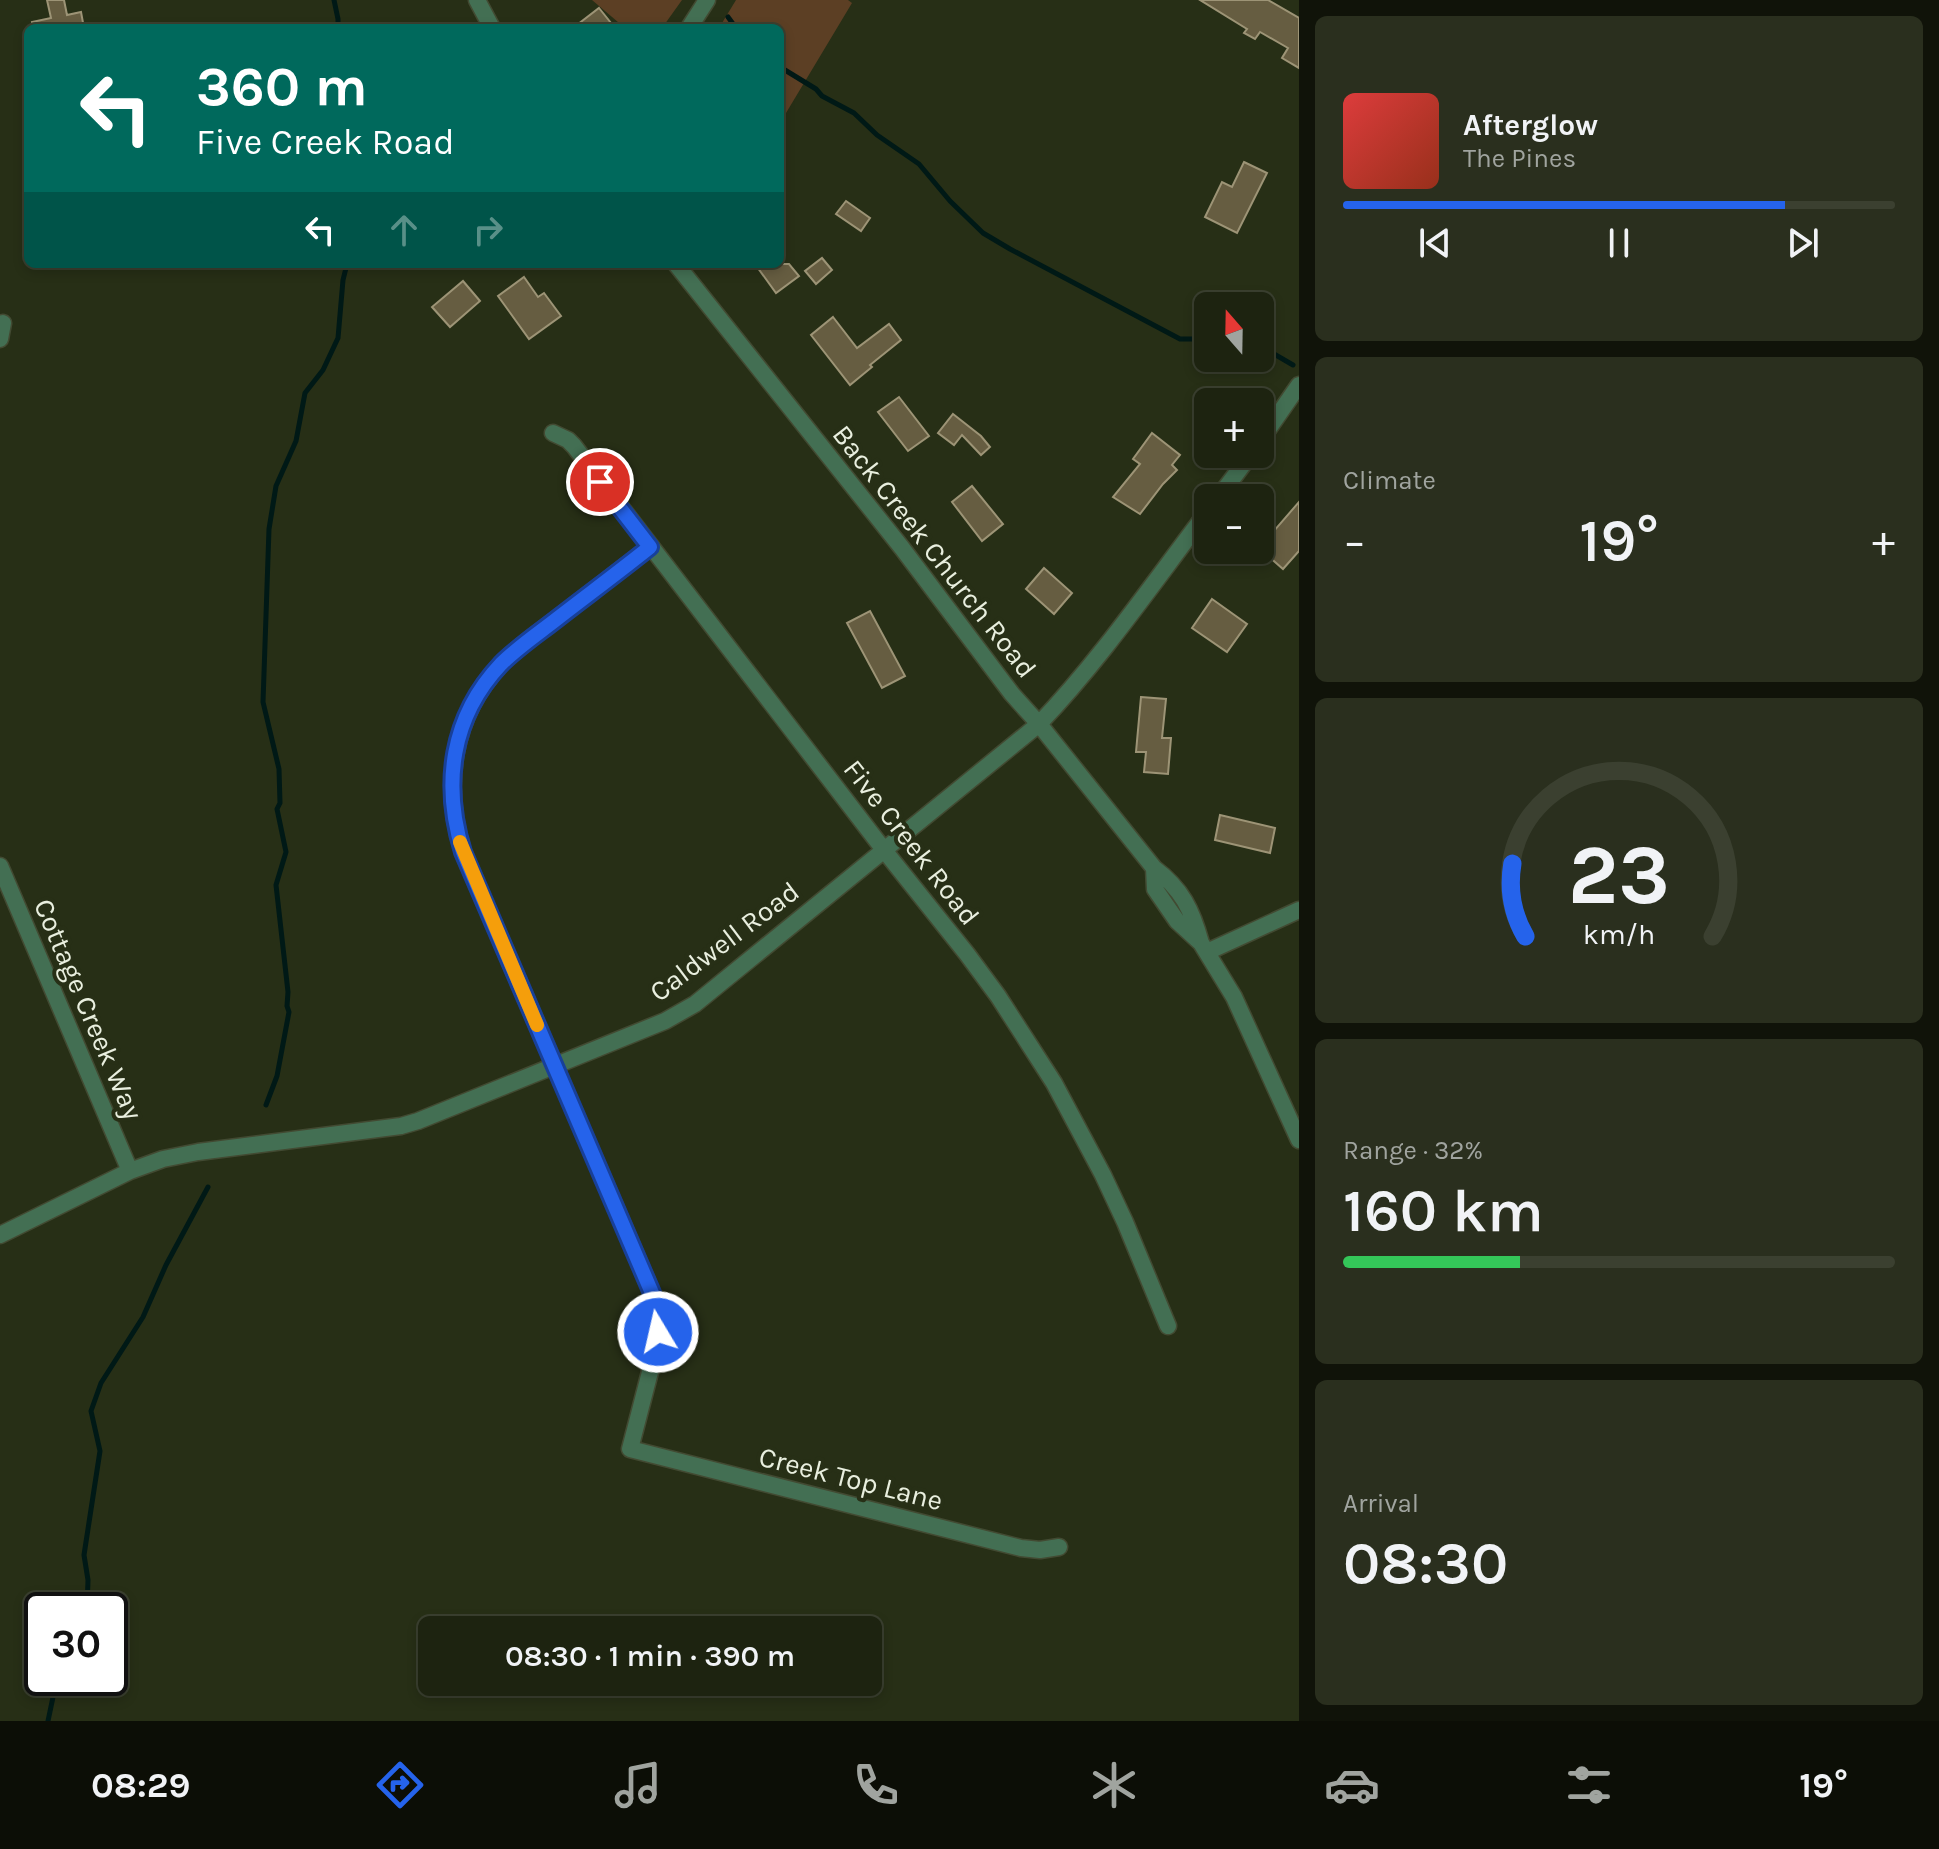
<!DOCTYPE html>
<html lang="en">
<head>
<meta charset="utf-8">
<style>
  :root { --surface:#1d2310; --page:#2a2f1e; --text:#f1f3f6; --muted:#a0a49f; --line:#3b4030; --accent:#2563eb }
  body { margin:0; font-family:Karla,sans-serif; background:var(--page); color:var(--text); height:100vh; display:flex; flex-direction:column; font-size:30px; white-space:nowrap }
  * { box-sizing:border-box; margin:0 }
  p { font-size:26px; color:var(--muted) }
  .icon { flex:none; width:44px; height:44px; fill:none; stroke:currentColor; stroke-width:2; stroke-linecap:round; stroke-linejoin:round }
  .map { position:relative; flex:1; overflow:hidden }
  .panel { display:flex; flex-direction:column; gap:16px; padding:16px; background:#101309; width:640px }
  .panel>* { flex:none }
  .hud { position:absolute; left:24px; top:24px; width:760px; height:244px; border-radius:12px; box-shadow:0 4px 12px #0003,0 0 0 2px var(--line); background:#00695c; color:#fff; overflow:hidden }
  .needle { width:52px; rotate:340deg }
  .controls { position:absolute; left:1194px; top:292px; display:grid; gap:16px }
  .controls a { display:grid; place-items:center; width:80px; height:80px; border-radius:12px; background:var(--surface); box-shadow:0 4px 12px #0003,0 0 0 2px var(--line); font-size:40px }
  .speed { position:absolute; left:24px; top:1592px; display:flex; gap:16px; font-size:40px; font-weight:700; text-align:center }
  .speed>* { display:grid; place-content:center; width:104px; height:104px; border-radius:50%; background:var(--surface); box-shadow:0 4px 12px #0003,0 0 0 2px var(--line); line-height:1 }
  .speed .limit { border:4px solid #111; border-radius:12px; background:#fff; color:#111 }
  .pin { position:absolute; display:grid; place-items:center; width:68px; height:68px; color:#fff; margin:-34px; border:4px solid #fff; border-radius:50%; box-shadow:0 2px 8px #0007 }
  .me { position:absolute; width:88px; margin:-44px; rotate:351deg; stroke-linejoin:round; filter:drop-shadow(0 0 6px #0008) }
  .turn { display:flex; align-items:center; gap:28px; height:168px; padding:0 40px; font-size:36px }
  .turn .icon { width:104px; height:104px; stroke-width:2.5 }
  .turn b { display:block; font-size:56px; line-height:68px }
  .lanes { display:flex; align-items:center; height:76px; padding:0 40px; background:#0003; justify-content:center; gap:40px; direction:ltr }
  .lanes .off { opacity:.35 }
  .big { font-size:60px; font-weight:600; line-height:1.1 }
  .panel .tile { flex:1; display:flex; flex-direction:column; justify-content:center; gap:12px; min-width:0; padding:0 28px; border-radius:12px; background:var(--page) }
  .panel .dial { align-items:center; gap:0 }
  .dial svg { height:208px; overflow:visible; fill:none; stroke:var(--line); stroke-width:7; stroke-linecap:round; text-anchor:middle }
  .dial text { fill:var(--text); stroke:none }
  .song { display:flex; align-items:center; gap:24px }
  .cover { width:96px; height:96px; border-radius:12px; background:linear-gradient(135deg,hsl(0 70% 55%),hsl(10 70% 35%)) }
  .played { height:8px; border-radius:4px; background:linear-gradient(90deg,var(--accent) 80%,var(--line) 80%) }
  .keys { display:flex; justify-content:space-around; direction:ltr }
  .heat { display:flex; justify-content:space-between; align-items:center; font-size:44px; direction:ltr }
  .charge { height:12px; border-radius:6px; background:linear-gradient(90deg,#34c759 32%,var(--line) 0) }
  .trip { position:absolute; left:418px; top:1616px; width:464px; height:80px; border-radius:12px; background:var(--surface); box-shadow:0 4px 12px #0003,0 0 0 2px var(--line); font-weight:600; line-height:80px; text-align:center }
  .tab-bar { display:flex; height:128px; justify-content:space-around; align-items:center; background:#0c0e06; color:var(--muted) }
  .tab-bar .icon { width:56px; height:56px }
  .tab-bar .active { color:var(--accent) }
  .tab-bar b { font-size:36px; color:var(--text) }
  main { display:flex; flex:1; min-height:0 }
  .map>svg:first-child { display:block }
  .green { fill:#5c3f24 }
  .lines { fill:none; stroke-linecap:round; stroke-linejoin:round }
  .stream { stroke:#001916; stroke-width:5 }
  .building { fill:#665d41; stroke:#9d9476; stroke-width:2 }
  .minor-casing { stroke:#424a32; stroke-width:19 }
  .minor { stroke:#436f53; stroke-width:16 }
  .route-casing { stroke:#184099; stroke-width:20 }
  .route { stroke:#2563eb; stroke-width:14 }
  .slow { stroke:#f59e0b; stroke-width:14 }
  .labels { text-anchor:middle; stroke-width:8; stroke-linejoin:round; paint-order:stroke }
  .street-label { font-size:28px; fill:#e9efdf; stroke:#272f16 }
</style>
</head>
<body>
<main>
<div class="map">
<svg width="1299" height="1721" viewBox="0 0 1299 1721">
  <rect width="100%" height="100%" fill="#272f16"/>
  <path class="green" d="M592 0H682L662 28H625Z
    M736 0H848L852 3 780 123V28H719Z"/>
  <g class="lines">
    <path class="stream" d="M334 0 338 19V28
      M728 17 736 28
      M780 67 816 89 822 96 854 113 877 135 919 164 950 201 983 233 1010 249 1180 339H1208
      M1260 348 1267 350 1293 365
      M266 1105 277 1076 289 1012 287 1006 288 992 276 885 286 852 277 809 280 803 279 769 263 702 269 529 276 486 296 441 305 393 323 370 338 338 343 280 347 264
      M87 1610 88 1580 84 1555 100 1451 91 1411 101 1383 143 1317 166 1265 208 1187
      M48 1721 57 1678"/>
  </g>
  <path class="building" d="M47 0H64L67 15 81 12 84 28H33L32 22 51 18Z
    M1200 0H1268L1299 18V68L1282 58 1288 48 1260 32 1255 39 1244 33 1247 29Z
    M599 8 615 28H573Z
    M1244 162 1267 173 1237 233 1205 217 1222 182 1232 187Z
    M846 201 870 218 861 231 836 214Z
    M822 258 832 270 816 284 805 271Z
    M755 264H789L799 276 776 293Z
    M524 277 538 297 544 293 561 316 529 339 498 296Z
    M463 281 480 301 450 327 432 307Z
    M833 317 857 348 889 324 901 340 870 365 872 367 850 385 811 335Z
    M899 397 929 436 908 451 878 412Z
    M953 414 981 436 990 447 981 455 962 435 954 445 938 433Z
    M1152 433 1180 455 1172 465 1177 470 1163 484 1140 514 1113 497 1140 464 1133 459Z
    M972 486 1003 524 982 541 952 502Z
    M1299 502V551L1283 569 1260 549V547Z
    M1044 568 1072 593 1054 614 1026 589Z
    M1212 599 1247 624 1227 652 1192 628Z
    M870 611 905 676 882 688 847 623Z
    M1141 697 1166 699 1162 738H1171L1168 774 1144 772 1146 752H1136Z
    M1220 815 1275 828 1270 853 1215 840Z"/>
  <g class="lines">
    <defs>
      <path id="minor" d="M477 0 492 28
        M689 28 707 0
        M676 264 902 548 1012 694 1039 724 1154 868C1182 889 1192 910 1201 943
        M0 339 3 323
        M553 433 568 440 574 446 884 850 967 954 998 996 1054 1083 1103 1175 1125 1222 1168 1326
        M1260 441 1299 385
        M1218 498 1251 454
        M650 547C621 569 592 592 563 614 542 630 520 645 501 664 452 717 442 785 463 852L647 1281C656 1302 659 1322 657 1345L630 1449 1021 1548 1040 1550 1059 1547
        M0 866 130 1171
        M1154 868 1155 889 1177 921 1201 943 1234 997 1299 1140
        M1207 952 1299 910
        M0 1235 130 1171 163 1159 198 1152 401 1126 418 1121 665 1021 695 1004 1039 724C1101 659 1153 583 1208 511"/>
    </defs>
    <use href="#minor" class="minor-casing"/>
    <use href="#minor" class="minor"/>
  </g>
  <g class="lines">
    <defs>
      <path id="route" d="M600 482 650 547C620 571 589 594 558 618 539 633 518 647 501 664 451 717 442 784 463 852L652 1293 656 1306 658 1332"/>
    </defs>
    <use href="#route" class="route-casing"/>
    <use href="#route" class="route"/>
    <path class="slow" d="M460 842 537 1025"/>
  </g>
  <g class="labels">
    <g class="street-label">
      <text transform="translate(935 551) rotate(52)" y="10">Back Creek Church Road</text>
      <text transform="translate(912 842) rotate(52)" y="10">Five Creek Road</text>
      <text transform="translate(724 941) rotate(-37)" y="10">Caldwell Road</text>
      <text transform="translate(89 1009) rotate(67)" y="10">Cottage Creek Way</text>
      <text transform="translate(851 1478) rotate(14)" y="10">Creek Top Lane</text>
    </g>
  </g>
</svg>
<div class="controls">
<a><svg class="needle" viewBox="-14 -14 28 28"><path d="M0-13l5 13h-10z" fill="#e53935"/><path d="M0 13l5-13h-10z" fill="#a0a49f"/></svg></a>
<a>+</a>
<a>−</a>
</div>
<div class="speed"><div class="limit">30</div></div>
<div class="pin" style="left:600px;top:482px;background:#d93025"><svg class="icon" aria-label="arrive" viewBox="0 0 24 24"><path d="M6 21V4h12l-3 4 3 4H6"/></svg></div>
<svg class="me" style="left:658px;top:1332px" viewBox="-20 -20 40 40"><circle r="17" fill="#2563eb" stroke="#fff" stroke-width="3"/><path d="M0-11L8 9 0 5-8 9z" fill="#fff"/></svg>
<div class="trip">08:30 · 1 min · 390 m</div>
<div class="hud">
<div class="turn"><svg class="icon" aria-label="left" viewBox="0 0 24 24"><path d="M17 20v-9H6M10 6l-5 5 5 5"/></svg><div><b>360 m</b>Five Creek Road</div></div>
<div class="lanes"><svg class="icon" aria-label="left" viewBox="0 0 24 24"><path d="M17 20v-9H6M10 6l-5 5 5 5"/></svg><svg class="icon off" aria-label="ahead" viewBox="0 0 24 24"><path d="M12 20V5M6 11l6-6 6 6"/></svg><svg class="icon off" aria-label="right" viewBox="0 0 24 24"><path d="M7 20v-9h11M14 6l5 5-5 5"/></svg></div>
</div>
</div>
<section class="panel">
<div class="tile">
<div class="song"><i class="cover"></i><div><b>Afterglow</b><p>The Pines</p></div></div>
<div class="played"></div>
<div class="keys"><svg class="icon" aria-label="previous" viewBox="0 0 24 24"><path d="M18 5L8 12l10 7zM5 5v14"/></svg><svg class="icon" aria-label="pause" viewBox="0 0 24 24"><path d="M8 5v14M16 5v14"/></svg><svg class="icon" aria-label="next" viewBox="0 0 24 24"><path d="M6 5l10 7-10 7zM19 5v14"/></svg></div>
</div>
<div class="tile"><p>Climate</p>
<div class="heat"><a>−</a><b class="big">19°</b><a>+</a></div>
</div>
<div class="tile dial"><svg viewBox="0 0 100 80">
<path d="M14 69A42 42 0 1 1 86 69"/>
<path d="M14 69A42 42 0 0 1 9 41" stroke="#2563eb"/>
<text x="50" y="56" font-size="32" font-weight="700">23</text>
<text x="50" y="72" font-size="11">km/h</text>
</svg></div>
<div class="tile"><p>Range · 32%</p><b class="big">160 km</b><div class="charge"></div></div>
<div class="tile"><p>Arrival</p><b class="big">08:30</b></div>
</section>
</main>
<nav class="tab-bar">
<b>08:29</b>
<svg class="icon active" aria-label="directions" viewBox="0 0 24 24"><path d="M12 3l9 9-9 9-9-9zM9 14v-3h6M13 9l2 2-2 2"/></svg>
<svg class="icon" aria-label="music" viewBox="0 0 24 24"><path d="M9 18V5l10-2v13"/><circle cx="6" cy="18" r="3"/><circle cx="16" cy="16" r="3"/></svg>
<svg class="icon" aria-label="phone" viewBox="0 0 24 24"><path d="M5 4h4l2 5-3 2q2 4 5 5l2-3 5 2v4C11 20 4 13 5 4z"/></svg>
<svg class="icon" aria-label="climate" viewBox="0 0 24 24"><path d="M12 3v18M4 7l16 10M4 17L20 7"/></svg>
<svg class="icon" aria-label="car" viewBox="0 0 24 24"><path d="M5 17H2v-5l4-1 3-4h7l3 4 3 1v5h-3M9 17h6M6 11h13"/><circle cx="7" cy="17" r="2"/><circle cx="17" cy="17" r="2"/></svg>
<svg class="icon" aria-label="filters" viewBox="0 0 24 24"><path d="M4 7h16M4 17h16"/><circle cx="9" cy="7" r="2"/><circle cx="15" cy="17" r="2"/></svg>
<b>19°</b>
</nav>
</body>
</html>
